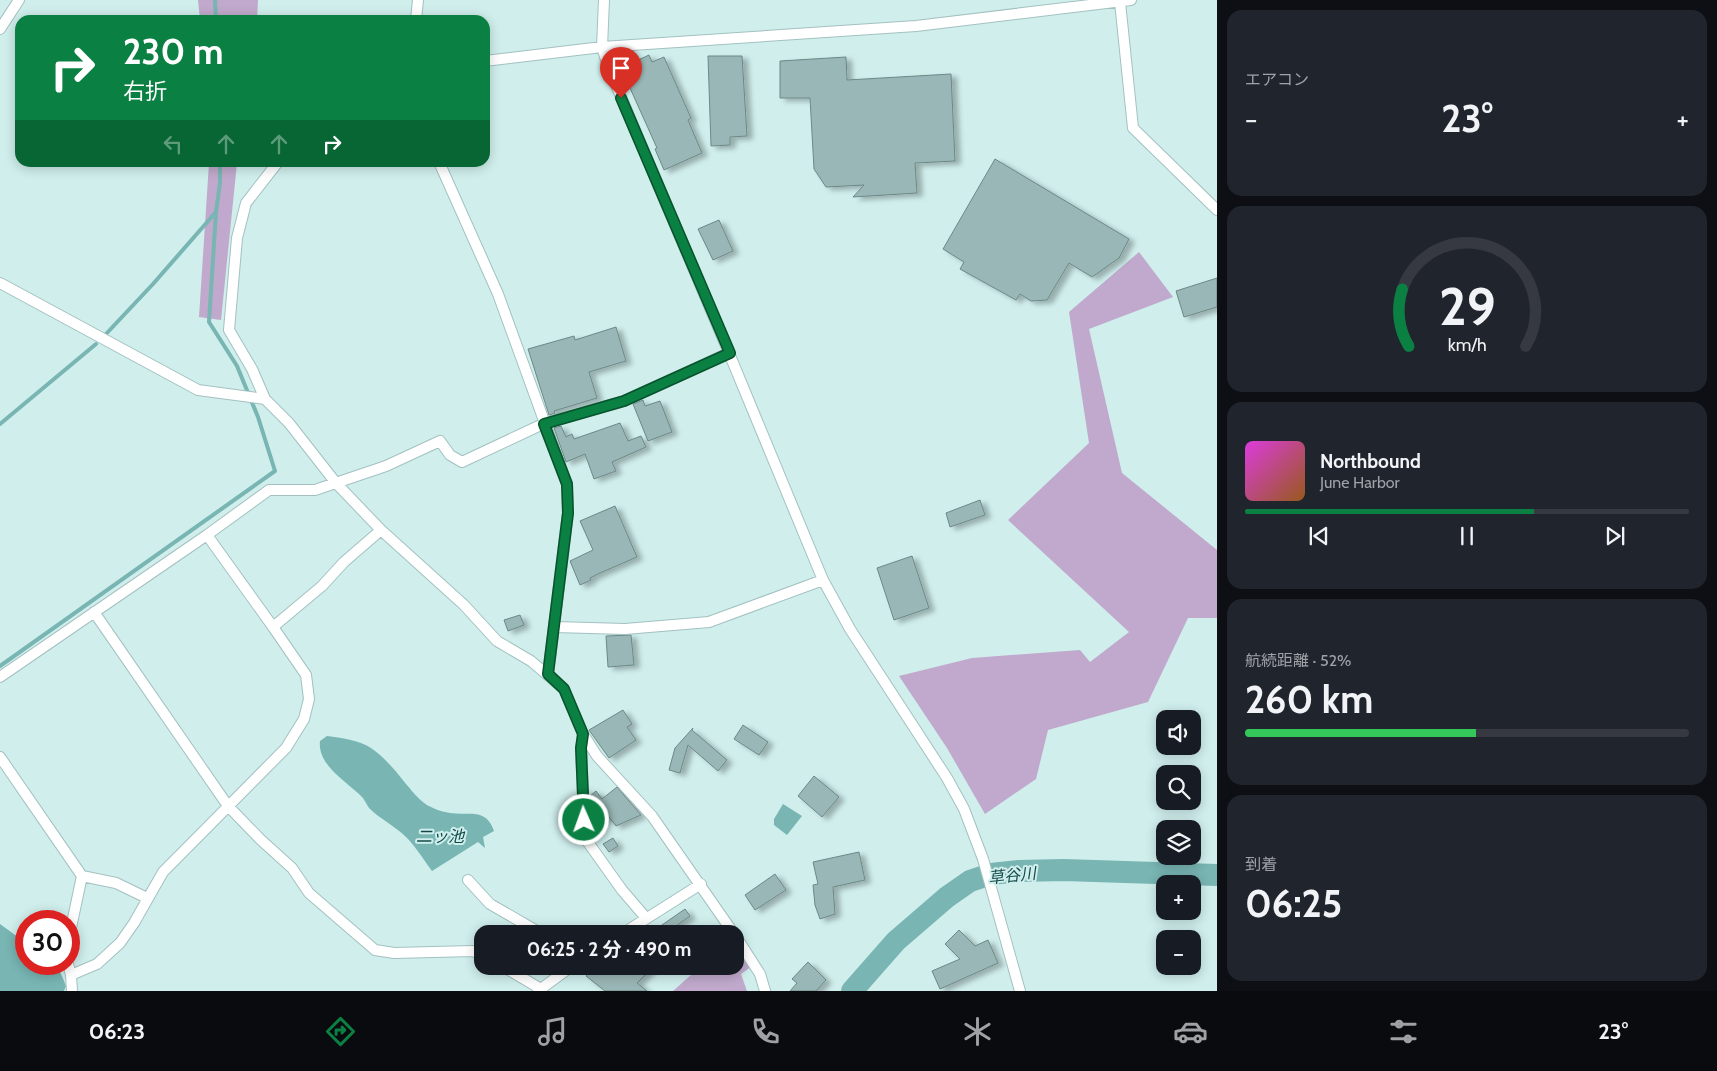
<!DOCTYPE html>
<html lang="ja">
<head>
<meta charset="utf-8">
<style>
  :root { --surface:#171b24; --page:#20242c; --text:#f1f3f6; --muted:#9ea1a6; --line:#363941; --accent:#0b8043 }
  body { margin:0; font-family:Cabin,"Noto Sans JP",sans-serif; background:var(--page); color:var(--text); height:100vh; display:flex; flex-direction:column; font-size:19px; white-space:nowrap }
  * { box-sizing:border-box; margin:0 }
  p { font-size:16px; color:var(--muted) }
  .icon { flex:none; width:28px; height:28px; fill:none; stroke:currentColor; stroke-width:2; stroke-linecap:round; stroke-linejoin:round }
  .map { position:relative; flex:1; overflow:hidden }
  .details { display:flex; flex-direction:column; gap:10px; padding:10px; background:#0d0f14; width:500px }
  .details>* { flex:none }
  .banner { position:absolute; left:15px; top:15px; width:475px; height:152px; border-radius:15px; box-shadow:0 2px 12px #0003; background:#0b8043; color:#fff; overflow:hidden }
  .tools { position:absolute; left:1156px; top:710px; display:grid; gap:10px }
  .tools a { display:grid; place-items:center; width:45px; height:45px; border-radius:10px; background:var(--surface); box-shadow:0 2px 12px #0003; font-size:25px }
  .speed { position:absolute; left:15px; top:910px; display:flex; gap:10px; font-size:25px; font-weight:700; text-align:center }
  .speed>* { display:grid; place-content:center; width:65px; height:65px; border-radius:50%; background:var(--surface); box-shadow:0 2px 12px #0003; line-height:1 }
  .speed .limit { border:8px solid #d22; background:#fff; color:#111 }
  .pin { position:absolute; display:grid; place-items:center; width:42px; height:42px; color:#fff; margin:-51px -21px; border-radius:50% 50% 50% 0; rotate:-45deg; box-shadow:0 0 5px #0007 }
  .pin .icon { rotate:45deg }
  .me { position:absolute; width:55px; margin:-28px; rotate:358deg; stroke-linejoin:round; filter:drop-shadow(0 0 4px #0008) }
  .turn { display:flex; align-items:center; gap:18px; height:105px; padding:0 25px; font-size:22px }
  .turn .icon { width:65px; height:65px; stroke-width:2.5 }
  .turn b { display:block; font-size:35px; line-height:42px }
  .lanes { display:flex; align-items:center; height:48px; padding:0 25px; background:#0003; justify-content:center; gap:25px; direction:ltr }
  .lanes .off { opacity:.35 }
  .big { font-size:38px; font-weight:700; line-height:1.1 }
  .details .widget { flex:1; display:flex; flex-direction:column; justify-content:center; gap:8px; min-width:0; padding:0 18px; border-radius:15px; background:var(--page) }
  .details .dial { align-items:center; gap:0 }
  .dial svg { height:130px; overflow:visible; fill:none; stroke:var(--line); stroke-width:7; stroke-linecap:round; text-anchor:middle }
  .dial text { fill:var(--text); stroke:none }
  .song { display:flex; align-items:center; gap:15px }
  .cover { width:60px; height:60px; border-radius:8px; background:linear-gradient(135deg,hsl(300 70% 55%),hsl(30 70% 35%)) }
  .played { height:5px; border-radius:2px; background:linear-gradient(90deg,var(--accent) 65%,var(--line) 65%) }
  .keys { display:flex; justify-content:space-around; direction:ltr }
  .heat { display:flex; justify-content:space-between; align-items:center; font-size:28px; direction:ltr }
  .charge { height:8px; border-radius:4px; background:linear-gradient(90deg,#34c759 52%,var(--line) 0) }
  .trip { position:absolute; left:474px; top:925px; width:270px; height:50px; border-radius:15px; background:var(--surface); box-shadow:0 2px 12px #0003; font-weight:700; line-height:50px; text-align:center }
  .tabs { display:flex; height:80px; justify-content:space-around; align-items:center; background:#090b0e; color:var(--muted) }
  .tabs .icon { width:35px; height:35px }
  .tabs .current { color:var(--accent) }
  .tabs b { font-size:22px; color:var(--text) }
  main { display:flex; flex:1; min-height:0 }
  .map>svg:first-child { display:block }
  .green { fill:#c0a9cc }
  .water { fill:#78b5b3 }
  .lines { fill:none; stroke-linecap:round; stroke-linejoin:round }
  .stream { stroke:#78b5b3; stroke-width:4 }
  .river { stroke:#78b5b3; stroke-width:22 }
  .building { fill:#99b7b6; stroke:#6c8887; filter:url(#shadow) }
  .minor-casing { stroke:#a3c1c0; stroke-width:12 }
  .minor { stroke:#fff; stroke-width:10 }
  .route-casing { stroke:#07532c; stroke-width:12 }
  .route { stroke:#0b8043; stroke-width:9 }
  .labels { text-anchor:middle; stroke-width:4; stroke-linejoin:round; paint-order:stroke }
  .water-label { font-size:16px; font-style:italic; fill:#114948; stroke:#cfeeec }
</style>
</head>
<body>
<main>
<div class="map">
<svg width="1217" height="991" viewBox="0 0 1217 991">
  <defs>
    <filter id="shadow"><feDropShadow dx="5.5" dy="3" stdDeviation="2.5" flood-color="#0004"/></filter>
  </defs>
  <rect width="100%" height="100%" fill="#cfeeec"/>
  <path class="green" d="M198 0H258L257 20H200Z
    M209 163H237L221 320 199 317Z
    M1139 252 1173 297 1089 329 1122 473 1217 550V618H1188L1148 702 1048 730 1036 779 985 814 947 748 899 676 972 658 1080 650 1090 662 1129 632 1008 520 1089 443 1069 312Z
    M735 948 751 967 741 974 747 991H673L701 966H735Z"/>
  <path class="water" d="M327 736C341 738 359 740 371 748 384 757 396 771 406 784 413 792 421 803 431 807 436 810 444 812 450 813 469 816 486 807 494 831L483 837 485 848 478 842 432 871C423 859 416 847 406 837 395 826 380 819 369 808 367 805 365 801 363 798 348 782 317 766 320 741Z
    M783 804 802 816 787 835 774 825V819Z
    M0 924 26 943V964H54C60 970 63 978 66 986L64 991H0Z"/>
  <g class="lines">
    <path class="stream" d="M215 0 216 20
      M106 334 153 284 216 212
      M0 424 96 344
      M0 666 275 471 258 417 237 366 209 322 216 212 220 183V162"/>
    <path class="river" d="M852 991 896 941 947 897 970 881 991 874 1019 871 1064 870 1217 875"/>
  </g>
  <path class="building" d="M649 55 652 62 664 57 691 118 688 120 702 153 664 170 655 149 657 148 621 68Z
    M708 56H742L747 136 730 137V145L711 146Z
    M846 57 847 80 951 74 955 161 915 163 917 193 853 197 864 185 826 187 814 169 810 98H780V61Z
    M995 159 1129 239 1119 258 1092 277 1069 263 1047 300 1031 301 1020 294 1016 300 960 269 964 262 943 249Z
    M719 220 733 251 713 260 698 229Z
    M1217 278V307L1184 317 1176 291Z
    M616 327 626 361 589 372 597 398 554 411 555 413 549 415 528 349 574 336 575 340Z
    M643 400 645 406 660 401 672 432 648 441 633 404Z
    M620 423 628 441 641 436 646 447 612 462 616 471 594 479 585 454 566 462 554 428 561 426 566 437 572 434 574 439Z
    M980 500 985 515 950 527 946 513Z
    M615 506 637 557 600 573 590 578 591 580 580 585 570 561 593 550 580 521Z
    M912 556 929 608 894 620 877 568Z
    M520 615 524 625 508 631 504 620Z
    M631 635 634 665 608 667 606 636Z
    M623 710 632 724 627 727 636 740 609 758 589 730Z
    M743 725 768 742 759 755 734 739Z
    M693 728 692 730 727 760 718 771 688 745 680 773 669 770 675 748Z
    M814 776 839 797 822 817 798 796Z
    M617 787 641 815 616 826 609 817 604 821 590 804V796L596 791 602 799Z
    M613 838 618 846 609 852 603 844Z
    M859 852 865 880 833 887 835 914 820 919 815 905 813 885 818 884 813 862Z
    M775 874 786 890 755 910 745 895Z
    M685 909 690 916 665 934H649Z
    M959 930 975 946 988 940 998 963 940 989 932 971 960 959 945 944Z
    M808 962 826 980 816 991H790L797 983 792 979Z
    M594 966H654L637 983 647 991H605L586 976Z"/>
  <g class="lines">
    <defs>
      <path id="minor" d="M604 0 602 47 608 66 729 353 823 580 850 629 947 778 964 809 983 859 1020 991
        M1120 2 1133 128 1217 210
        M416 20 418 0
        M0 29 19 0
        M485 61 602 47 916 26 1131 0
        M278 162 246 203 237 238 229 330 252 369 265 399 289 423 336 483 381 530 464 605 497 641 531 661 564 689 583 734 597 756 652 816 734 934
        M439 162 498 294 567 484 568 513 548 674
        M0 283 198 390 265 399
        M207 535 273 627
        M94 612 228 806 261 840 292 868 309 893 375 950 394 953 473 951 482 956
        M555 627 625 629 709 622 823 580
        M0 677 207 535 269 490H315L386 466 440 441 450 455 462 462 545 423 624 401 729 353
        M583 734 581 748 585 838 622 890 646 918
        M0 757 82 876 69 937
        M82 876 116 883 147 898
        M468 880 490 904 542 934
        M622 934 701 884
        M735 935 760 974 765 991
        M68 964 71 975 72 991
        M502 966 541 989
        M71 975 97 964 120 943 134 923 163 872 286 748 304 719 309 699 306 675 273 627 322 586 344 562 381 530
        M538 991 572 966"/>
    </defs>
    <use href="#minor" class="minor-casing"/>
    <use href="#minor" class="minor"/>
  </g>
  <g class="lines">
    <defs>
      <path id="route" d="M584 820 581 748 583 734 564 689 548 674 568 513 567 484 544 424 624 401 730 353 621 98"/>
    </defs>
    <use href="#route" class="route-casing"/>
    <use href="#route" class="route"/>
  </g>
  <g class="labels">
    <g class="water-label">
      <text x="440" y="842">二ッ池</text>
      <text transform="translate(1012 875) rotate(-6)" y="6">草谷川</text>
    </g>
  </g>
</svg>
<div class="tools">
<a><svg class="icon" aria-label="sound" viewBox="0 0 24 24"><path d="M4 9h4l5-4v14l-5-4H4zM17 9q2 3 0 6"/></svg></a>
<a><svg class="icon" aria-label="search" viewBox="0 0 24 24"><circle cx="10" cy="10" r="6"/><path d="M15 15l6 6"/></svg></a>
<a><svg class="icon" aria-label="layers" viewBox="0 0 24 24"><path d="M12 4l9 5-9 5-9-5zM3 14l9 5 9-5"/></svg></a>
<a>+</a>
<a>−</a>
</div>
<div class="speed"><div class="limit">30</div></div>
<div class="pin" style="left:621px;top:98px;background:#d93025"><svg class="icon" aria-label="arrive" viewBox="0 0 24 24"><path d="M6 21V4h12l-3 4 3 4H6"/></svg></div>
<svg class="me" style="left:584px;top:820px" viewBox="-20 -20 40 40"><circle r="17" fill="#0b8043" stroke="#fff" stroke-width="3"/><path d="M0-11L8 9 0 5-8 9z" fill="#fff"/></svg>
<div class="trip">06:25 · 2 分 · 490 m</div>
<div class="banner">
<div class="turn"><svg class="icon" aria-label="right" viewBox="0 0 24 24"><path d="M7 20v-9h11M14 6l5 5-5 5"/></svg><div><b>230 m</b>右折</div></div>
<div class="lanes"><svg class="icon off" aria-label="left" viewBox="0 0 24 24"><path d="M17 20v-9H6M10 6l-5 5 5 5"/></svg><svg class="icon off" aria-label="ahead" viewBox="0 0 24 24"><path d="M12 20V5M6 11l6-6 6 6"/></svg><svg class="icon off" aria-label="ahead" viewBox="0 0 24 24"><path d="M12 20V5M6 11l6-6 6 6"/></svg><svg class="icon" aria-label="right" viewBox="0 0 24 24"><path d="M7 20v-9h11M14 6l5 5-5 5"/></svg></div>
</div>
</div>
<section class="details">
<div class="widget"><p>エアコン</p>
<div class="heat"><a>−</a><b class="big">23°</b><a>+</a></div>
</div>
<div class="widget dial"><svg viewBox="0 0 100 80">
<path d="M14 69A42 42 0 1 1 86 69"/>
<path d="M14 69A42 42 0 0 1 10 34" stroke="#0b8043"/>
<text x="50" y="56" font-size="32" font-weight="700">29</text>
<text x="50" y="72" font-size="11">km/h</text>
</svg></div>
<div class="widget">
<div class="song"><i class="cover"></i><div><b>Northbound</b><p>June Harbor</p></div></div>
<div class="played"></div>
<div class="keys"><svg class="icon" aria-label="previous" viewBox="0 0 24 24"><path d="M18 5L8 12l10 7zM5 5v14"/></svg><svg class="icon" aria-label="pause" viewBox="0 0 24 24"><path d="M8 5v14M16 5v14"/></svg><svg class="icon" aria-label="next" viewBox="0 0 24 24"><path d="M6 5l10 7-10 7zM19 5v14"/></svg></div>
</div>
<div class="widget"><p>航続距離 · 52%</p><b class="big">260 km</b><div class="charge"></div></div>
<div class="widget"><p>到着</p><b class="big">06:25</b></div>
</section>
</main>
<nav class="tabs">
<b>06:23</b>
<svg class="icon current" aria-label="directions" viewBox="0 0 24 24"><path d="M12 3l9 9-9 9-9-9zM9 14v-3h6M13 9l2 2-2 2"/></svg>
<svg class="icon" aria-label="music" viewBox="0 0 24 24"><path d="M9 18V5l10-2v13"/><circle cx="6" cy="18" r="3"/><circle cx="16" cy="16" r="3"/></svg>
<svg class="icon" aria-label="phone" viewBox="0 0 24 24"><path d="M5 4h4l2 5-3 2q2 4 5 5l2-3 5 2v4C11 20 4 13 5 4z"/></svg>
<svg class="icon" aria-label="climate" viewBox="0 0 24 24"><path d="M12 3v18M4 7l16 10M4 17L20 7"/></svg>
<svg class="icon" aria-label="car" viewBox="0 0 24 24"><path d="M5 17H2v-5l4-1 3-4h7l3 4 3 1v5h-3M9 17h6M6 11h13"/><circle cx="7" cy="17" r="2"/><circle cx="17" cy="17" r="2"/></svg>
<svg class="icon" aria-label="filters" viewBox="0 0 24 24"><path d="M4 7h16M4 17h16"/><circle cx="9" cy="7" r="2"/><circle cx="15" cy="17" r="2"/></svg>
<b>23°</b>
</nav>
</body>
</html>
